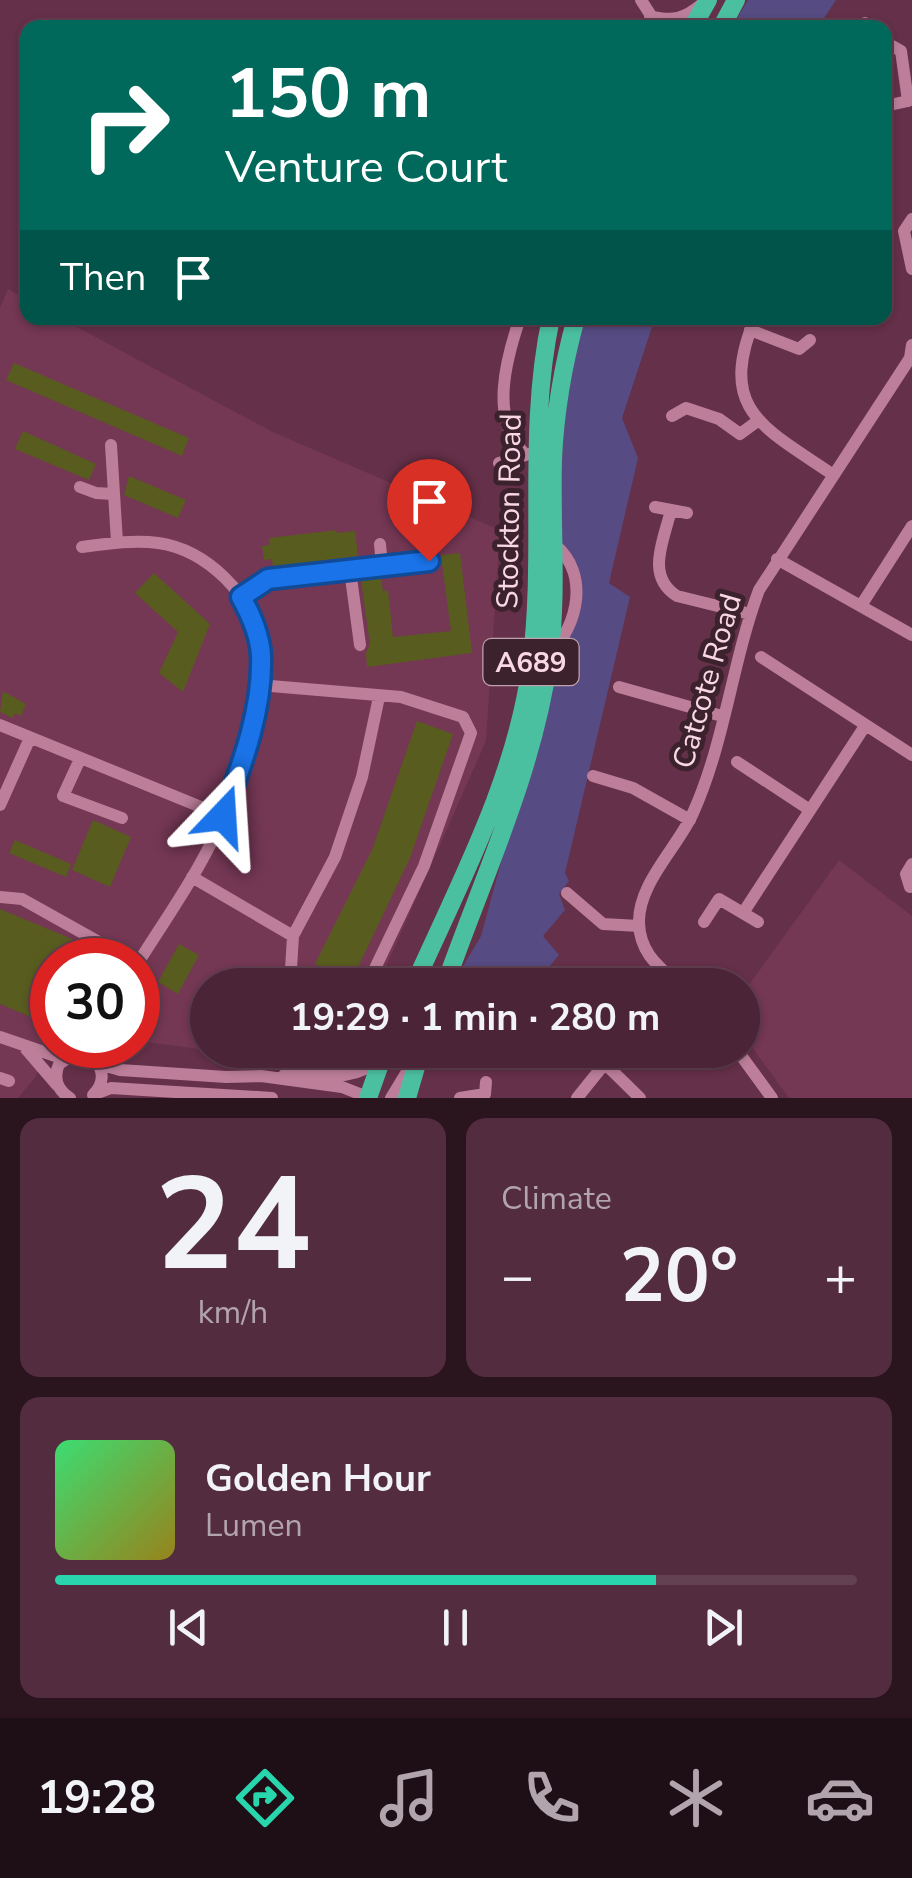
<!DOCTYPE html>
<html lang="en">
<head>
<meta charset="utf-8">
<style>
  :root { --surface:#4c2437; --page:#532c3f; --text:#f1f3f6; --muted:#b2a4ad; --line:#634152; --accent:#29d5ad }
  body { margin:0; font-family:"Nunito Sans",sans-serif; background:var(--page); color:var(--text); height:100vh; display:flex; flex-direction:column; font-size:38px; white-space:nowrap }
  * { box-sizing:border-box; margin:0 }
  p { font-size:32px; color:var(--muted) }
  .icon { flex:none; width:55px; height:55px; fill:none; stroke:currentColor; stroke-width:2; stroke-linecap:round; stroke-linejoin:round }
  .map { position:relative; height:1098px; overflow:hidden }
  .drawer { display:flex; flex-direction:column; gap:20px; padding:20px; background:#2a141e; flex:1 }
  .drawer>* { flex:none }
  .guide { position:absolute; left:20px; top:20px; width:872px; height:305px; border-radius:20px; box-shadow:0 2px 8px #0004,0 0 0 2px var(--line); background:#00695c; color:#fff; overflow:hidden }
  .speed { position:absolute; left:30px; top:938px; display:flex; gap:20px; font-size:50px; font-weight:700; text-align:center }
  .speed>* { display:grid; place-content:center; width:130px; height:130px; border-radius:50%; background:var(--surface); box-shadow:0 2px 8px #0004,0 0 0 2px var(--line); line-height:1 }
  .speed .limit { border:15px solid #d22; background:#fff; color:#111 }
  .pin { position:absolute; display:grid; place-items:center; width:85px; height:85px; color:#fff; margin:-102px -42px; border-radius:50% 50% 50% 0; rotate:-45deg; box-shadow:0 0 10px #0007 }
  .pin .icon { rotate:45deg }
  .me { position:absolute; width:110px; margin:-55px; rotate:20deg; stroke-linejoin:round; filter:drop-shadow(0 0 8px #0008) }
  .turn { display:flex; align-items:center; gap:35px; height:210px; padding:0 40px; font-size:45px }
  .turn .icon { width:130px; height:130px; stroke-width:2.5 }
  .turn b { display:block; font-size:70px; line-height:85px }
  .then { display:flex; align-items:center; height:95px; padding:0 40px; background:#0003; gap:20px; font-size:38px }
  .big { font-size:75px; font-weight:700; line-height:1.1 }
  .drawer .widget { flex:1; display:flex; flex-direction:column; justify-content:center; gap:15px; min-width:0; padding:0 35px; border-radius:20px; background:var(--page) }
  .drawer .dial { align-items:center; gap:0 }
  .dial b { font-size:130px; line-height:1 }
  .song { display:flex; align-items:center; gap:30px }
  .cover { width:120px; height:120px; border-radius:15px; background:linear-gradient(135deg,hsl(140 70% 55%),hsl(50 70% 35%)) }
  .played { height:10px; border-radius:5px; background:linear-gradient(90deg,var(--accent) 75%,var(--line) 75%) }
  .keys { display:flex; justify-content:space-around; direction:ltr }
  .heat { display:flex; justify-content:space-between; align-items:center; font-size:55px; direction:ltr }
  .drawer .tiles { flex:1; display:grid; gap:20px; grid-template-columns:1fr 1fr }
  .widget:last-child { grid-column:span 2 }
  .trip { position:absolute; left:190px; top:968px; width:570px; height:100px; border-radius:50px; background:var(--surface); box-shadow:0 2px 8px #0004,0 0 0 2px var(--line); font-weight:700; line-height:100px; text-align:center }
  .dock { display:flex; height:160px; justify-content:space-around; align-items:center; background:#1e0e16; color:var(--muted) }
  .dock .icon { width:70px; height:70px }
  .dock .on { color:var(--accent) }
  .dock b { font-size:45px; color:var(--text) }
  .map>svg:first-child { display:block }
  .built { fill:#743754 }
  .green { fill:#564b82 }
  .building { fill:#595c1f }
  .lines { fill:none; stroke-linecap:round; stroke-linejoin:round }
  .minor { stroke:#bc7e99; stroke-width:12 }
  .highway { stroke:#4bc0a0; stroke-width:18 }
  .route-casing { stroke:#114b97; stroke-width:25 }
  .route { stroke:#1a73e8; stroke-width:18 }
  .labels { text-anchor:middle; stroke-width:10; stroke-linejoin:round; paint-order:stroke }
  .shield { fill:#3b222d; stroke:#c0a1ae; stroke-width:2.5 }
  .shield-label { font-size:28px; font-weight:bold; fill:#f9d7e5 }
  .street-label { font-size:30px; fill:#f9d7e5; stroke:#3b222d }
</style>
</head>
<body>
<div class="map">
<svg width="912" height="1098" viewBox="0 0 912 1098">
  <rect width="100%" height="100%" fill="#653049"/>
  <path class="built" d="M8 289 27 300 28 318H60L273 432 500 530 486 741 378 985H208L207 1050 138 1041V960H52V1045H58L48 1049 35 1078 18 1098H0V308Z
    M839 860 912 916V1098H789L743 1035V993Z
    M210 1050H350L348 1054 261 1057Z"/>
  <path class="green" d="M748 0H836L818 27 731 28Z
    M582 318H655L622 418 638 458 609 583 630 597 565 873 569 881 559 894 565 910 543 936 559 955 539 979 535 977 527 985 517 979 512 985H452L481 936 559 649C582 618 594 570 559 543 561 466 563 392 582 318Z"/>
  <path class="building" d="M14 363 189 438 182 456 6 380Z
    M23 431 96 464 89 480 15 449Z
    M129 476 186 500 178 518 124 495Z
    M337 530 336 533 355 531 358 556 273 567 272 559 264 560 262 546 270 545 269 538Z
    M460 553 472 653 367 667 366 653 370 644 361 580 381 578 383 591 388 590 393 637 451 631 441 555Z
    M154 573 210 624 183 692 159 673 178 632 135 593Z
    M3 691 26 704 21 716 15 713 13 718 0 712Z
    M417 721 453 734 410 858 351 982 315 964 372 850Z
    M93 820 131 837 110 887 72 870Z
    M15 840 71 864 66 877 9 853Z
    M0 909 72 939 64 960H52V986L38 1020 0 1004Z
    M179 944 199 955 178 994 158 982Z"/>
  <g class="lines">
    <path class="minor" d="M641 0 659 28
      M650 16C673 22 684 19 702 4
      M865 23 867 28
      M885 42 901 51 908 101
      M885 106 908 101
      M912 219 904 231 912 269
      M520 318C506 359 489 420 525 454
      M755 318C717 410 763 427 832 474
      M750 330 799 349 810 340
      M672 416 686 408 719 419 740 434 759 420
      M111 445 117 542
      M499 463 529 454
      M80 487 96 493 113 494
      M655 507 687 513
      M671 510C664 540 645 576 677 596L750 614
      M380 544 382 566
      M82 547C140 539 180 534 225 578 293 643 245 773 210 845 190 886 162 924 138 963
      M777 559 912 635
      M350 570 360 645
      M241 597 268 579 429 561
      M862 604 912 526
      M550 653C579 625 589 573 555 545
      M761 657 912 755
      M259 685 401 697 463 717 471 733 424 866 367 985
      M619 687 722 716
      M0 725 223 816
      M80 759 63 796 122 818
      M737 762 810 810
      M593 776 633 788 690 820
      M0 805 30 738
      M192 877 293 936
      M910 887 906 874 912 864
      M567 893 603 924 639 926
      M0 897 22 899 131 960
      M743 913 865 726
      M704 922 719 899 758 922
      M80 960 90 937
      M290 985 293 936 335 857 362 777 379 697
      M679 985C658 966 640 953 639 923 638 883 678 847 693 813 725 742 732 662 759 590L910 358 912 345
      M0 1037 64 1059
      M26 1049 57 1085
      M591 1050 640 1098
      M737 1050 772 1098
      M99 1064 120 1070 226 1077 261 1076 342 1087 370 1098
      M284 1075C317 1074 352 1084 379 1059
      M0 1078 9 1081
      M95 1094 111 1088 272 1098
      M70 1098C57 1090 53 1078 59 1064L76 1053 94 1059C105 1071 104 1084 93 1095
      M391 1098 411 1065
      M460 1098 485 1094 486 1082
      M577 1098 606 1062"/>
    <path class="highway" d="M692 28 708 0
      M721 28 736 0
      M414 985C460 882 516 778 531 665 546 549 526 434 551 318
      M445 985C483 877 533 773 549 659 558 592 551 527 553 460 555 412 563 365 576 318
      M368 1098 385 1050
      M407 1098 421 1050"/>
  </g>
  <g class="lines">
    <defs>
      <path id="route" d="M223 816C241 767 263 710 261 656 260 635 251 615 241 597L268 579 429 561"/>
    </defs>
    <use href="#route" class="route-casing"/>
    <use href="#route" class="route"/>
  </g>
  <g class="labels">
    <rect class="shield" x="483.5" y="639" width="95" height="46" rx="8"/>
    <g class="shield-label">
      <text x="531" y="672">A689</text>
    </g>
    <g class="street-label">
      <text transform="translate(509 511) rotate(-89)" y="10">Stockton Road</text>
      <text transform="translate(707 681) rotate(-74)" y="10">Catcote Road</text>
    </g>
  </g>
</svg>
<div class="speed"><div class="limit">30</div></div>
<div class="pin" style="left:429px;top:561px;background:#d93025"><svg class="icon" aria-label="arrive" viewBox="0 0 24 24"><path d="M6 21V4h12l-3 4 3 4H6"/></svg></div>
<svg class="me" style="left:223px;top:816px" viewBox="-20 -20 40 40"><path d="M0-17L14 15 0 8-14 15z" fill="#1a73e8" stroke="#fff" stroke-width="4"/></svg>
<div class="trip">19:29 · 1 min · 280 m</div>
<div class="guide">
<div class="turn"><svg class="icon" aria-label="right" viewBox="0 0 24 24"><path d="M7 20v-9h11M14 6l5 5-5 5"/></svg><div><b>150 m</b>Venture Court</div></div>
<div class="then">Then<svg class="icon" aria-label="arrive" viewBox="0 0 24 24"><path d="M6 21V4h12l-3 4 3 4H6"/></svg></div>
</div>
</div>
<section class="drawer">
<div class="tiles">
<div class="widget dial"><b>24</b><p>km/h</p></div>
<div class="widget"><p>Climate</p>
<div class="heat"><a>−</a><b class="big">20°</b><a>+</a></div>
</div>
<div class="widget">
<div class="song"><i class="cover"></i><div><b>Golden Hour</b><p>Lumen</p></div></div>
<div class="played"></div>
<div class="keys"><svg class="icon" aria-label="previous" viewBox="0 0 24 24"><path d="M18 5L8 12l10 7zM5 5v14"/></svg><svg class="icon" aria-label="pause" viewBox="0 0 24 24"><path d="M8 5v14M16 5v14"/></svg><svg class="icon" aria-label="next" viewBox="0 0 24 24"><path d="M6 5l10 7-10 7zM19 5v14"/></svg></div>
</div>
</div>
</section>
<nav class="dock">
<b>19:28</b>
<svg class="icon on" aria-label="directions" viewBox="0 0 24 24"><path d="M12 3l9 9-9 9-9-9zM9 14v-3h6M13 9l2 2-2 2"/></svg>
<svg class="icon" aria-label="music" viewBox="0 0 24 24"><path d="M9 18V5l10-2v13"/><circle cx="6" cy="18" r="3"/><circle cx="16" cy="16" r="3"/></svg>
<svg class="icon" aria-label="phone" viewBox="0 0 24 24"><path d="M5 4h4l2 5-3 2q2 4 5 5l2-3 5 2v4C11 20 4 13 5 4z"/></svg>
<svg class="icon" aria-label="climate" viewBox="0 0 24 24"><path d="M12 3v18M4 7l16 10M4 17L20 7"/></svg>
<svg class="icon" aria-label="car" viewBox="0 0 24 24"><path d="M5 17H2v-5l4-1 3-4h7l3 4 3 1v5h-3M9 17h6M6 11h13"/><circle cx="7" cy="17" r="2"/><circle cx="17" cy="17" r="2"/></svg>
</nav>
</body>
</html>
